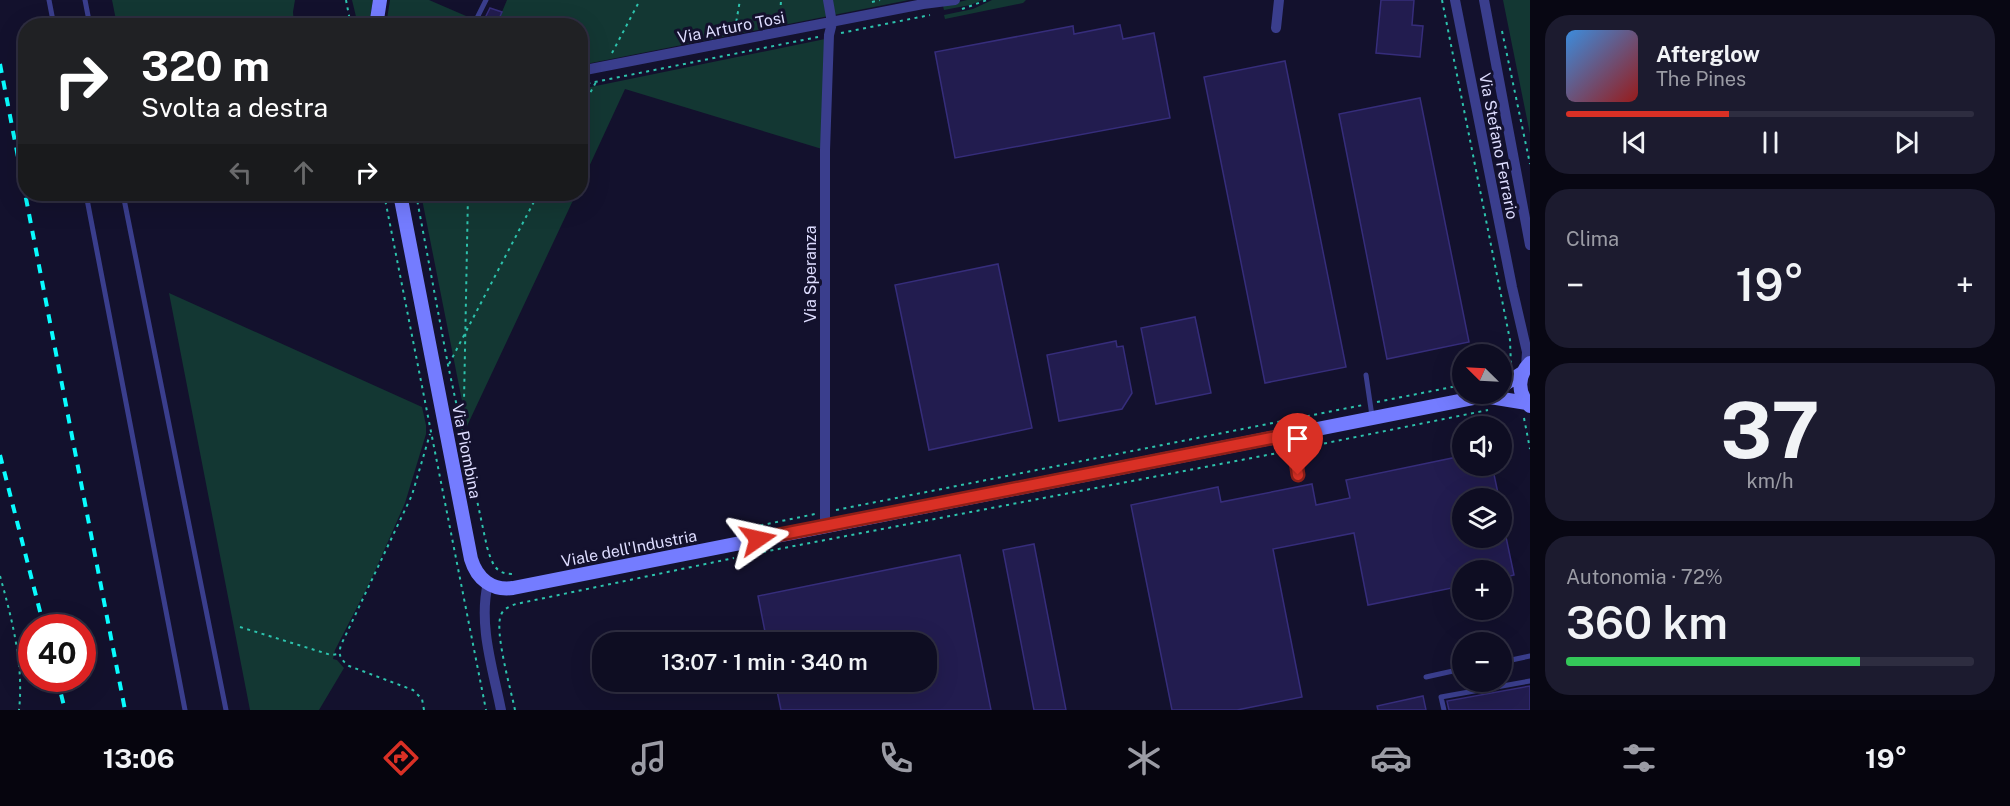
<!DOCTYPE html>
<html lang="it">
<head>
<meta charset="utf-8">
<style>
  :root { --surface:#0e0d22; --page:#1c1b2f; --text:#f1f3f6; --muted:#9b9ca5; --line:#2e2d40; --accent:#d93025 }
  body { margin:0; font-family:"Public Sans",sans-serif; background:var(--page); color:var(--text); height:100vh; display:flex; flex-direction:column; font-size:22px; white-space:nowrap }
  * { box-sizing:border-box; margin:0 }
  p { font-size:20px; color:var(--muted) }
  .icon { flex:none; width:33px; height:33px; fill:none; stroke:currentColor; stroke-width:2; stroke-linecap:round; stroke-linejoin:round }
  .map { position:relative; flex:1; overflow:hidden }
  .side { display:flex; flex-direction:column; gap:15px; padding:15px; background:#080713; width:480px }
  .side>* { flex:none }
  .guide { position:absolute; left:18px; top:18px; width:570px; height:183px; border-radius:24px; box-shadow:0 6px 24px #0002,0 0 0 2px var(--line); background:#202124; color:#fff; overflow:hidden }
  .needle { width:39px; rotate:294deg }
  .fabs { position:absolute; left:1452px; top:344px; display:grid; gap:12px }
  .fabs a { display:grid; place-items:center; width:60px; height:60px; border-radius:50%; background:var(--surface); box-shadow:0 6px 24px #0002,0 0 0 2px var(--line); font-size:30px }
  .speed { position:absolute; left:18px; top:614px; display:flex; gap:12px; font-size:30px; font-weight:700; text-align:center }
  .speed>* { display:grid; place-content:center; width:78px; height:78px; border-radius:50%; background:var(--surface); box-shadow:0 6px 24px #0002,0 0 0 2px var(--line); line-height:1 }
  .speed .limit { border:9px solid #d22; background:#fff; color:#111 }
  .pin { position:absolute; display:grid; place-items:center; width:51px; height:51px; color:#fff; margin:-62px -26px; border-radius:50% 50% 50% 0; rotate:-45deg; box-shadow:0 0 6px #0007 }
  .pin .icon { rotate:45deg }
  .me { position:absolute; width:66px; margin:-33px; rotate:79deg; stroke-linejoin:round; filter:drop-shadow(0 0 4px #0008) }
  .turn { display:flex; align-items:center; gap:21px; height:126px; padding:0 24px; font-size:27px }
  .turn .icon { width:78px; height:78px; stroke-width:2.5 }
  .turn b { display:block; font-size:42px; line-height:51px }
  .lanes { display:flex; align-items:center; height:57px; padding:0 24px; background:#0003; justify-content:center; gap:30px; direction:ltr }
  .lanes .off { opacity:.35 }
  .big { font-size:45px; font-weight:600; line-height:1.1 }
  .side .card { flex:1; display:flex; flex-direction:column; justify-content:center; gap:9px; min-width:0; padding:0 21px; border-radius:24px; background:var(--page) }
  .side .dial { align-items:center; gap:0 }
  .dial b { font-size:78px; line-height:1 }
  .song { display:flex; align-items:center; gap:18px }
  .cover { width:72px; height:72px; border-radius:9px; background:linear-gradient(135deg,hsl(210 70% 55%),hsl(0 70% 35%)) }
  .played { height:6px; border-radius:3px; background:linear-gradient(90deg,var(--accent) 40%,var(--line) 40%) }
  .keys { display:flex; justify-content:space-around; direction:ltr }
  .heat { display:flex; justify-content:space-between; align-items:center; font-size:33px; direction:ltr }
  .charge { height:9px; border-radius:4px; background:linear-gradient(90deg,#34c759 72%,var(--line) 0) }
  .trip { position:absolute; left:592px; top:632px; width:345px; height:60px; border-radius:24px; background:var(--surface); box-shadow:0 6px 24px #0002,0 0 0 2px var(--line); font-weight:600; line-height:60px; text-align:center }
  .tabs { display:flex; height:96px; justify-content:space-around; align-items:center; background:#06050e; color:var(--muted) }
  .tabs .icon { width:42px; height:42px }
  .tabs .active { color:var(--accent) }
  .tabs b { font-size:27px; color:var(--text) }
  main { display:flex; flex:1; min-height:0 }
  .map>svg:first-child { display:block }
  .green { fill:#133733 }
  .building { fill:#221c4f; stroke:#362d7b; stroke-width:1.5 }
  .lines { fill:none; stroke-linecap:round; stroke-linejoin:round }
  .path { stroke:#2dc3ad; stroke-width:2; stroke-dasharray:3 4.5; stroke-linecap:butt }
  .lane { stroke:#3a3e8d; stroke-width:5 }
  .street { stroke:#3a3e8d; stroke-width:10 }
  .secondary { stroke:#747cff; stroke-width:14 }
  .rail { stroke:#09fcff; stroke-width:4; stroke-dasharray:9 8; stroke-linecap:butt }
  .route-casing { stroke:#8d1f18; stroke-width:15 }
  .route { stroke:#d93025; stroke-width:10 }
  .labels { text-anchor:middle; stroke-width:6; stroke-linejoin:round; paint-order:stroke }
  .street-label { font-size:16px; fill:#deddff; stroke:#13112d }
</style>
</head>
<body>
<main>
<div class="map">
<svg width="1530" height="710" viewBox="0 0 1530 710">
  <rect width="100%" height="100%" fill="#13112d"/>
  <path class="green" d="M112 0H295L293 12 294 25H117Z
    M352 0H373L369 25H358Z
    M390 0H429L473 19 469 25H386Z
    M507 0H909L581 65 580 26H498L500 20 499 19Z
    M967 0H983L970 5 944 10 943 6Z
    M992 0H1026L1023 3 945 19 944 15 973 9Z
    M1503 0H1530V134Z
    M825 39 822 149 625 89 581 184V89Z
    M421 194H576L467 426Z
    M169 293 422 407 426 425V434L405 503 371 580 335 650 333 659 337 660 344 668 319 710H250Z"/>
  <path class="building" d="M1381 0H1414L1412 25 1423 26 1420 57 1376 53Z
    M490 8 502 12 498 21 508 26H481Z
    M1120 25 1123 39 1154 33 1170 118 955 158 935 52 1073 26 1074 34Z
    M1285 61 1346 367 1265 383 1204 77Z
    M1420 98 1469 342 1387 359 1339 114Z
    M998 264 1032 428 929 450 895 285Z
    M1195 317 1211 393 1156 404 1141 328Z
    M1116 341 1117 347 1123 346 1132 393 1122 409 1059 421 1047 355Z
    M1462 456V465H1492L1499 498H1462V537H1506L1514 575 1502 578V570H1462V586L1368 605 1354 533 1273 549 1302 697 1237 710H1172L1131 505 1218 487 1221 502 1312 484 1316 505 1350 498 1346 480Z
    M1034 544 1066 710H1034L1003 550Z
    M960 555 991 710H781L775 681H927V642H767L758 596Z
    M1530 686V710H1449L1447 701Z
    M1423 696 1426 710H1378L1377 706Z"/>
  <g class="lines">
    <path class="path" d="M346 0 351 26
      M1442 0 1510 340 1511 365
      M872 2 880 0
      M962 9 987 0
      M780 20 781 0
      M735 29 740 0
      M1502 31 1530 164
      M841 33 930 15
      M612 53 640 0
      M580 85 818 37
      M580 112 596 82
      M384 194 486 710
      M416 194 448 365 487 547C492 563 495 574 512 574
      M449 364 538 194
      M1377 402 1462 385
      M458 410 464 401 468 194
      M1524 418 1530 449
      M1302 448 1488 410
      M836 510 1363 405
      M753 527 815 514
      M763 552 1288 451
      M0 576C12 619 24 665 19 710
      M240 627 331 655 338 654
      M424 710 422 699 413 690 349 666C340 659 338 655 341 645L412 495 430 434
      M515 710C511 690 494 631 501 615 503 609 510 606 516 604L734 558"/>
    <path class="lane" d="M49 0 54 26
      M85 0 90 26
      M473 26 486 0
      M86 194 185 710
      M123 194 226 710
      M1366 375 1372 416
      M1292 435 1298 475
      M1502 662 1530 656
      M1426 677 1462 669
      M1444 710 1441 697 1530 681"/>
    <path class="street" d="M1455 0 1512 287 1527 352 1526 367
      M1484 0 1530 245
      M1276 28 1279 0
      M580 71 923 4 955 0
      M825 526V150L829 35 832 23 828 0
      M488 583C478 625 493 669 501 710"/>
    <path class="secondary" d="M376 26 380 0
      M400 194 471 559C477 579 492 591 513 588L1484 396 1527 403
      M1502 386 1522 373
      M1530 406C1517 393 1517 376 1530 363"/>
    <path class="rail" d="M0 64 125 710
      M0 455 44 627
      M57 678 65 710"/>
  </g>
  <g class="lines">
    <defs>
      <path id="route" d="M758 539 1292 434 1298 475"/>
    </defs>
    <use href="#route" class="route-casing"/>
    <use href="#route" class="route"/>
  </g>
  <g class="labels">
    <g class="street-label">
      <text transform="translate(731 27) rotate(-11)" y="6">Via Arturo Tosi</text>
      <text transform="translate(1499 146) rotate(79)" y="6">Via Stefano Ferrario</text>
      <text transform="translate(810 274) rotate(-90)" y="6">Via Speranza</text>
      <text transform="translate(467 451) rotate(79)" y="6">Via Piombina</text>
      <text transform="translate(629 548) rotate(-11)" y="6">Viale dell'Industria</text>
    </g>
  </g>
</svg>
<div class="fabs">
<a><svg class="needle" viewBox="-14 -14 28 28"><path d="M0-13l5 13h-10z" fill="#e53935"/><path d="M0 13l5-13h-10z" fill="#9b9ca5"/></svg></a>
<a><svg class="icon" aria-label="sound" viewBox="0 0 24 24"><path d="M4 9h4l5-4v14l-5-4H4zM17 9q2 3 0 6"/></svg></a>
<a><svg class="icon" aria-label="layers" viewBox="0 0 24 24"><path d="M12 4l9 5-9 5-9-5zM3 14l9 5 9-5"/></svg></a>
<a>+</a>
<a>−</a>
</div>
<div class="speed"><div class="limit">40</div></div>
<div class="pin" style="left:1298px;top:475px;background:#d93025"><svg class="icon" aria-label="arrive" viewBox="0 0 24 24"><path d="M6 21V4h12l-3 4 3 4H6"/></svg></div>
<svg class="me" style="left:758px;top:539px" viewBox="-20 -20 40 40"><path d="M0-17L14 15 0 8-14 15z" fill="#d93025" stroke="#fff" stroke-width="4"/></svg>
<div class="trip">13:07 · 1 min · 340 m</div>
<div class="guide">
<div class="turn"><svg class="icon" aria-label="right" viewBox="0 0 24 24"><path d="M7 20v-9h11M14 6l5 5-5 5"/></svg><div><b>320 m</b>Svolta a destra</div></div>
<div class="lanes"><svg class="icon off" aria-label="left" viewBox="0 0 24 24"><path d="M17 20v-9H6M10 6l-5 5 5 5"/></svg><svg class="icon off" aria-label="ahead" viewBox="0 0 24 24"><path d="M12 20V5M6 11l6-6 6 6"/></svg><svg class="icon" aria-label="right" viewBox="0 0 24 24"><path d="M7 20v-9h11M14 6l5 5-5 5"/></svg></div>
</div>
</div>
<section class="side">
<div class="card">
<div class="song"><i class="cover"></i><div><b>Afterglow</b><p>The Pines</p></div></div>
<div class="played"></div>
<div class="keys"><svg class="icon" aria-label="previous" viewBox="0 0 24 24"><path d="M18 5L8 12l10 7zM5 5v14"/></svg><svg class="icon" aria-label="pause" viewBox="0 0 24 24"><path d="M8 5v14M16 5v14"/></svg><svg class="icon" aria-label="next" viewBox="0 0 24 24"><path d="M6 5l10 7-10 7zM19 5v14"/></svg></div>
</div>
<div class="card"><p>Clima</p>
<div class="heat"><a>−</a><b class="big">19°</b><a>+</a></div>
</div>
<div class="card dial"><b>37</b><p>km/h</p></div>
<div class="card"><p>Autonomia · 72%</p><b class="big">360 km</b><div class="charge"></div></div>
</section>
</main>
<nav class="tabs">
<b>13:06</b>
<svg class="icon active" aria-label="directions" viewBox="0 0 24 24"><path d="M12 3l9 9-9 9-9-9zM9 14v-3h6M13 9l2 2-2 2"/></svg>
<svg class="icon" aria-label="music" viewBox="0 0 24 24"><path d="M9 18V5l10-2v13"/><circle cx="6" cy="18" r="3"/><circle cx="16" cy="16" r="3"/></svg>
<svg class="icon" aria-label="phone" viewBox="0 0 24 24"><path d="M5 4h4l2 5-3 2q2 4 5 5l2-3 5 2v4C11 20 4 13 5 4z"/></svg>
<svg class="icon" aria-label="climate" viewBox="0 0 24 24"><path d="M12 3v18M4 7l16 10M4 17L20 7"/></svg>
<svg class="icon" aria-label="car" viewBox="0 0 24 24"><path d="M5 17H2v-5l4-1 3-4h7l3 4 3 1v5h-3M9 17h6M6 11h13"/><circle cx="7" cy="17" r="2"/><circle cx="17" cy="17" r="2"/></svg>
<svg class="icon" aria-label="filters" viewBox="0 0 24 24"><path d="M4 7h16M4 17h16"/><circle cx="9" cy="7" r="2"/><circle cx="15" cy="17" r="2"/></svg>
<b>19°</b>
</nav>
</body>
</html>
